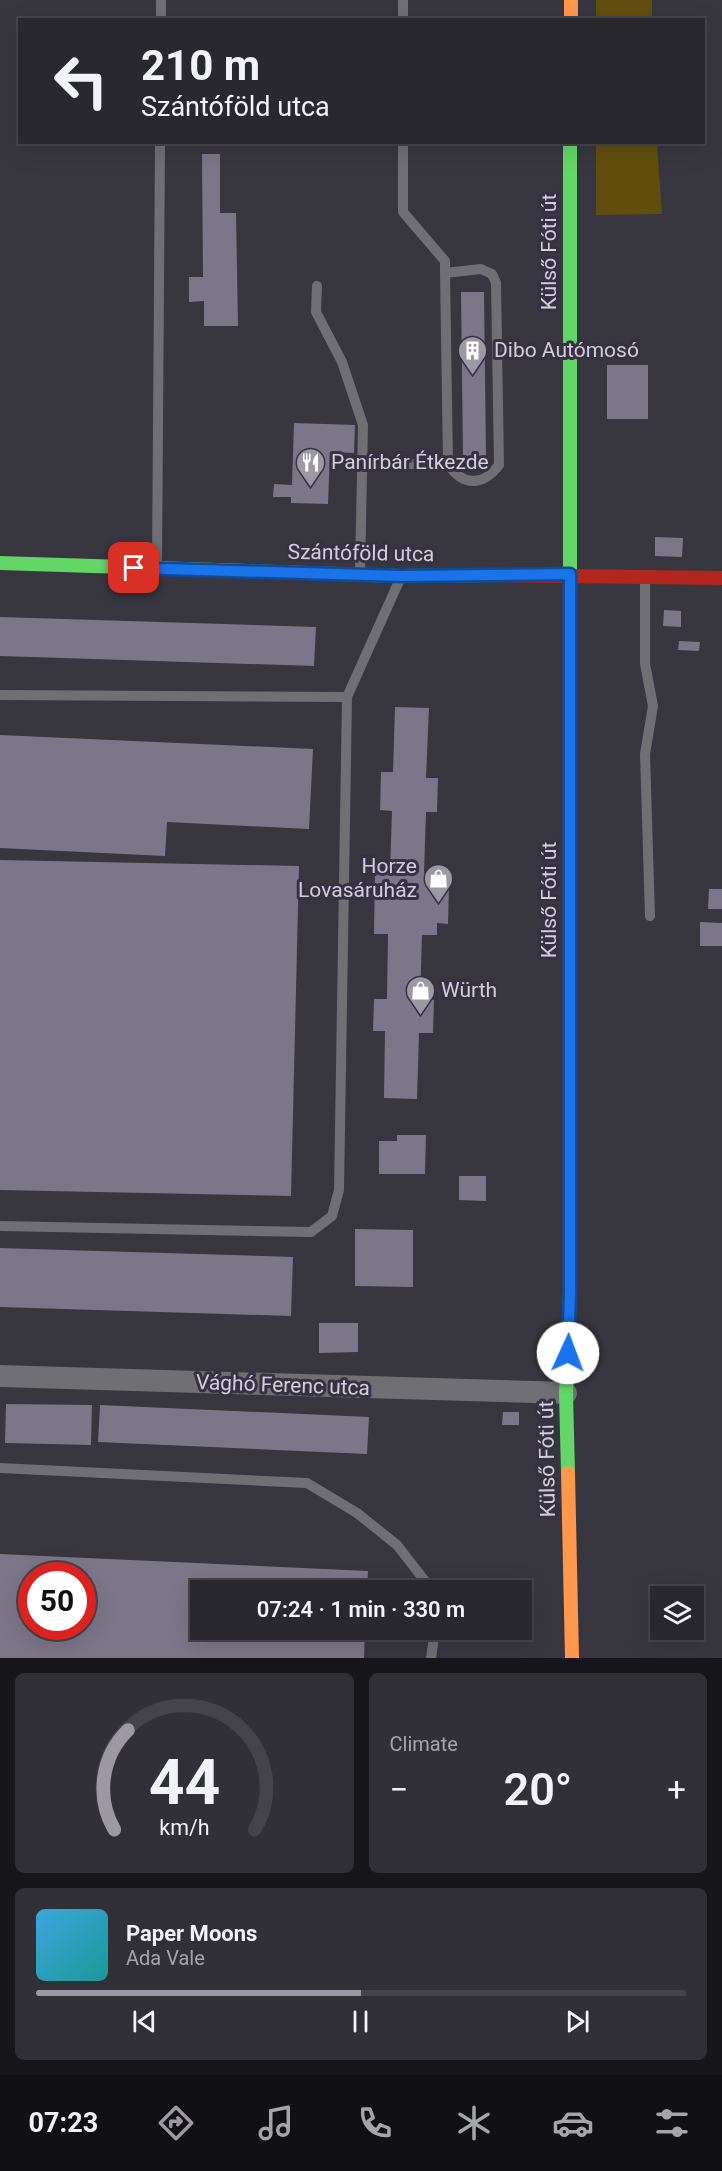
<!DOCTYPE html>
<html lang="en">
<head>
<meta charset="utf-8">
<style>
  :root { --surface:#2a282f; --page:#323037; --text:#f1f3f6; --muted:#a5a6aa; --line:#46444b; --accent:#9c99a4 }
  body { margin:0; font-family:Roboto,sans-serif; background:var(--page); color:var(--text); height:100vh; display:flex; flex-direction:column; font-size:22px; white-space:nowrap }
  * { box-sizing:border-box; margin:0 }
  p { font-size:20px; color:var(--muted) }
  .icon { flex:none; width:33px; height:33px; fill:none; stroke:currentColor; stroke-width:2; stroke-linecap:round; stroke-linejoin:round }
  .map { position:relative; height:1658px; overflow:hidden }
  .sheet { display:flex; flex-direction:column; gap:15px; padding:15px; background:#17161a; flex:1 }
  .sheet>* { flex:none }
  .top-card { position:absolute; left:18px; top:18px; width:687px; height:126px; border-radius:0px; box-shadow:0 6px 24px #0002,0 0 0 2px var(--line); background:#2a282f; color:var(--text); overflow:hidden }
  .tools { position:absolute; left:650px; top:1586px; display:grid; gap:12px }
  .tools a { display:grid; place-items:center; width:54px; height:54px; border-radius:0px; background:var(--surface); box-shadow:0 6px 24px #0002,0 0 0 2px var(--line); font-size:30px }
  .speed { position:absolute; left:18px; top:1562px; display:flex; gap:12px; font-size:30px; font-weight:700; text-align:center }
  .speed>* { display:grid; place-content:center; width:78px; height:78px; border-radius:50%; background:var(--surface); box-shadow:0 6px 24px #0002,0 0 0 2px var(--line); line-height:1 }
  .speed .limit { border:9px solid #d22; background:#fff; color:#111 }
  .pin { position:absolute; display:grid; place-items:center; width:51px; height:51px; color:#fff; margin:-26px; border-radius:12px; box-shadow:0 3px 9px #0006 }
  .me { position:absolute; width:66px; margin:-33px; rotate:2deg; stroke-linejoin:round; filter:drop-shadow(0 0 4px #0008) }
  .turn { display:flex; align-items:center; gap:21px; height:126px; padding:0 24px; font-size:27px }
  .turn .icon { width:78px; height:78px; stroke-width:2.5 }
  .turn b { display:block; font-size:42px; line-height:51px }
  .big { font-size:45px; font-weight:600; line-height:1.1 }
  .sheet .widget { flex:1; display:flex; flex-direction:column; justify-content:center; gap:9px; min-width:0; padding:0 21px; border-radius:9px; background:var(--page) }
  .sheet .dial { align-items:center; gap:0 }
  .dial svg { height:156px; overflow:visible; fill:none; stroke:var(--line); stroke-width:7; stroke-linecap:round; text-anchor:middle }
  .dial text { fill:var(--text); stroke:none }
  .song { display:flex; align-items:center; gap:18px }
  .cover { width:72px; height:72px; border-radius:9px; background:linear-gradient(135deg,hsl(200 70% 55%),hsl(180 70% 35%)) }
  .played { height:6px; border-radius:3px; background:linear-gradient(90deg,var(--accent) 50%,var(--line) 50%) }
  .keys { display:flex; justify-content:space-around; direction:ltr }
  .heat { display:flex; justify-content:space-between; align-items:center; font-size:33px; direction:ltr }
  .sheet .tiles { flex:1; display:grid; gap:15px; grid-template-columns:1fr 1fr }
  .widget:last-child { grid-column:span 2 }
  .trip { position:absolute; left:190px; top:1580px; width:342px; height:60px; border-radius:0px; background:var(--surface); box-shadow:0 6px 24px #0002,0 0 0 2px var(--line); font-weight:600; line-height:60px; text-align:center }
  .dock { display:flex; height:96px; justify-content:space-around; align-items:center; background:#111013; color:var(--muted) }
  .dock .icon { width:42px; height:42px }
  .dock .on { color:var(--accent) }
  .dock b { font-size:27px; color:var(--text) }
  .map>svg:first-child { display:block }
  .green { fill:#614e0f }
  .building { fill:#7c7689; fill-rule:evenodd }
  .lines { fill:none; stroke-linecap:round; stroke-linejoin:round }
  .lane { stroke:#706f73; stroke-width:10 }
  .street { stroke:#706f73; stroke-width:22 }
  .fast { stroke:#63d668; stroke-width:14 }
  .slow { stroke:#ff974d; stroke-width:14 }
  .jam { stroke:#b3261e; stroke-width:14 }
  .route-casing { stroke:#114b97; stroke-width:15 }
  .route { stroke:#1a73e8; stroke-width:10 }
  .labels { text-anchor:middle; stroke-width:6; stroke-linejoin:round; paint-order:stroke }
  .street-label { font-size:21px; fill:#d2cfda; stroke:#373243 }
  .poi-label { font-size:21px; fill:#d2cfda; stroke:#373243; text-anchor:start }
</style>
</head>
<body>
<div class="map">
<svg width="722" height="1658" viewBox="0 0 722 1658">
  <rect width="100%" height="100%" fill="#38363f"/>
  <path class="green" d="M596 0H652V19H596Z
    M596 143H657L662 214 596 215Z"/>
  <path class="building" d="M202 154H220V213H236L238 326H204V301L189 302V277H203Z
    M461 292H484L486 458 463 459Z
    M607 365H648V419H607Z
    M294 423 355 425 354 453 330 452 328 504 291 503V497H273L274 484 292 485Z
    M655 537 683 538 682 557 655 556Z
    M664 610 681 611V627L663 626Z
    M0 617 316 627 314 666 0 656Z
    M679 641 700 642 699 651 678 650Z
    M395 707 429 708 426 778H438L437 812H426L424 873H439V885H449L448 924 437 923V935H422L420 1000H434L433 1033H419L417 1099 384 1098 385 1031H373L374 999H387L388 934H374L375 871 390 872 392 811 380 810 381 772H393Z
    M0 735 313 749 309 829 167 822 165 856 0 848Z
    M0 860 299 866 291 1196 0 1190Z
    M709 889H722V909H708Z
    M700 922 722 923V946H700Z
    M397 1135H426L425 1174H379V1141H397Z
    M459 1176H486V1201L459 1200Z
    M355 1229 413 1230V1287L355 1286Z
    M0 1248 293 1257 291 1316 0 1307Z
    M319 1323H358V1352L319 1353Z
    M6 1404 92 1405 91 1445 5 1443Z
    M100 1405 369 1417 367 1454 98 1442Z
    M503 1412H519V1425H502Z
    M0 1554 368 1571 367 1590H201V1629H365L364 1658H0ZM32 1575H82V1626H32Z"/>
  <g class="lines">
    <path class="lane" d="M161 20V0
      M403 20V0
      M403 142V212L445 261V273
      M481 269 492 274 496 283 499 465C483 486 463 487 448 464L445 273Z
      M317 286 316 312 342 362 363 425 360 571
      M363 464H448
      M157 566 160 142
      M645 579V664L653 706 645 754 650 916
      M0 695 347 697
      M0 1226 311 1232 332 1216 339 1190 347 697 400 579
      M0 1468 307 1483 357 1513 397 1545 425 1581 426 1590
      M431 1658 434 1638 432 1629"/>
    <path class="street" d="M0 1376 566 1393"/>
    <path class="fast" d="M570 142V651
      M0 563 401 576 492 575
      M568 1473 566 1393 570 1292V1000"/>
    <path class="slow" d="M571 0V20
      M570 651V1000
      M568 1473 572 1658"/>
    <path class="jam" d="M492 575 722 578"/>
  </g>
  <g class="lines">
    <defs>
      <path id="route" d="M134 568 401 576 570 574V1292L568 1353"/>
    </defs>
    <use href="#route" class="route-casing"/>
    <use href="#route" class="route"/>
  </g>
  <defs>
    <symbol id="building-pin" viewBox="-11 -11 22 30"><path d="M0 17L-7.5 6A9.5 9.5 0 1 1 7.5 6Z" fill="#9c99a4" stroke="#373243"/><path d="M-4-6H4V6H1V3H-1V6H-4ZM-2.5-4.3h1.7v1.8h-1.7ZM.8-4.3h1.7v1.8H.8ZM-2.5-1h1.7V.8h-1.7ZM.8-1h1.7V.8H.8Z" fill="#fff"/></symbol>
    <symbol id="restaurant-pin" viewBox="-11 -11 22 30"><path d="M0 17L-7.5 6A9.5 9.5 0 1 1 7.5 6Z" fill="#9c99a4" stroke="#373243"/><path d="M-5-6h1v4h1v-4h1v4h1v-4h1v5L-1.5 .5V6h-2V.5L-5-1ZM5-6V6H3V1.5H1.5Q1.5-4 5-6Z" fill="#fff"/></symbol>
    <symbol id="shop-pin" viewBox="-11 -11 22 30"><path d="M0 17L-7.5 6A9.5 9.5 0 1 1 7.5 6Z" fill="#9c99a4" stroke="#373243"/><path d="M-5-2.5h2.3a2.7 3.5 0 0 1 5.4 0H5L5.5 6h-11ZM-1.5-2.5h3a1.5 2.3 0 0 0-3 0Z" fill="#fff"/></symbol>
  </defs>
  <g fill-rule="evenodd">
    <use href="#building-pin" x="456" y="334" width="33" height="45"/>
    <use href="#restaurant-pin" x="294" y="446" width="33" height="45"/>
    <use href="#shop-pin" x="422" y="862" width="33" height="45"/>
    <use href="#shop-pin" x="404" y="974" width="33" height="45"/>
  </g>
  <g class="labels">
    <g class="street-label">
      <text transform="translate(549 252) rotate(-90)" y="7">Külső Fóti út</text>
      <text transform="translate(361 553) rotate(1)" y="7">Szántóföld utca</text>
      <text transform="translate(549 900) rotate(-90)" y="7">Külső Fóti út</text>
      <text transform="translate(283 1385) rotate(2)" y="7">Vághó Ferenc utca</text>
      <text transform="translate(547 1459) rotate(-91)" y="7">Külső Fóti út</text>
    </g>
    <g class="poi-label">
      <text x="494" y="357">Dibo Autómosó</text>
      <text x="331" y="469">Panírbár Étkezde</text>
      <text x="417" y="873" text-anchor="end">Horze<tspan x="417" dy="24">Lovasáruház</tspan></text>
      <text x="441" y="997">Würth</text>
    </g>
  </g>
</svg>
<div class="tools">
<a><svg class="icon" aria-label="layers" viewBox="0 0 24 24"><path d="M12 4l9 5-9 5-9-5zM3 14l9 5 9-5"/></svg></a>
</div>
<div class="speed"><div class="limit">50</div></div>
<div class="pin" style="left:134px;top:568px;background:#d93025"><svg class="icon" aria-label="arrive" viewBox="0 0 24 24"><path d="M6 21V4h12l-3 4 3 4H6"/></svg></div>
<svg class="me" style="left:568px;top:1353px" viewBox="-20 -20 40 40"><circle r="19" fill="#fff"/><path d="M0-13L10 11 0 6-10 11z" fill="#1a73e8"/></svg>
<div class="trip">07:24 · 1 min · 330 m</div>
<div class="top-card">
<div class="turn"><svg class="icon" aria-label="left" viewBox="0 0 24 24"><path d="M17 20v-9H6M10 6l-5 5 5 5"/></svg><div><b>210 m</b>Szántóföld utca</div></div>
</div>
</div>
<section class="sheet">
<div class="tiles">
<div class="widget dial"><svg viewBox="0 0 100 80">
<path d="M14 69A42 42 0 1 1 86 69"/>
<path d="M14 69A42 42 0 0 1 21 18" stroke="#9c99a4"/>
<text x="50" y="56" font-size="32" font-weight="700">44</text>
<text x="50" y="72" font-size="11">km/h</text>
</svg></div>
<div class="widget"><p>Climate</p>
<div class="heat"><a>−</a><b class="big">20°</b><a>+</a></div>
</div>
<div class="widget">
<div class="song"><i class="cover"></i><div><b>Paper Moons</b><p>Ada Vale</p></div></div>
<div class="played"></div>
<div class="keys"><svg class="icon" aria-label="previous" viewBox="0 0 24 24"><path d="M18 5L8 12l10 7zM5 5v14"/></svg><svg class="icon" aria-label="pause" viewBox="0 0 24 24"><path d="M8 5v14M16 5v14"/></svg><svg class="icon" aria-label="next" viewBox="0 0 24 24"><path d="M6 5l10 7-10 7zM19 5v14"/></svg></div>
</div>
</div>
</section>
<nav class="dock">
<b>07:23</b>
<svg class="icon on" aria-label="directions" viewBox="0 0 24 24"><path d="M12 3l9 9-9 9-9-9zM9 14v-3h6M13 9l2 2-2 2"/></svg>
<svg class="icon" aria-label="music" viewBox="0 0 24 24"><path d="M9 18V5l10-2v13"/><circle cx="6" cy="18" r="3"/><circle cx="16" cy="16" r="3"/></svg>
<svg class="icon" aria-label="phone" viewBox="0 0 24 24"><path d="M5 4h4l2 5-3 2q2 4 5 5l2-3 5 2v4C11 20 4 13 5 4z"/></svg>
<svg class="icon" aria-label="climate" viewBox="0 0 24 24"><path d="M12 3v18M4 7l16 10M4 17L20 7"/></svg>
<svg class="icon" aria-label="car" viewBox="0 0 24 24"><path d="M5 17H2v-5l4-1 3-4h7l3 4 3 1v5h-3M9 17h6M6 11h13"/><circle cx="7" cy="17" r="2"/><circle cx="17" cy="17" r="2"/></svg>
<svg class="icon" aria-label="filters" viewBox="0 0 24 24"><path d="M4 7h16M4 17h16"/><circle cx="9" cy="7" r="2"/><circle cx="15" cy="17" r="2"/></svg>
</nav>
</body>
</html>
